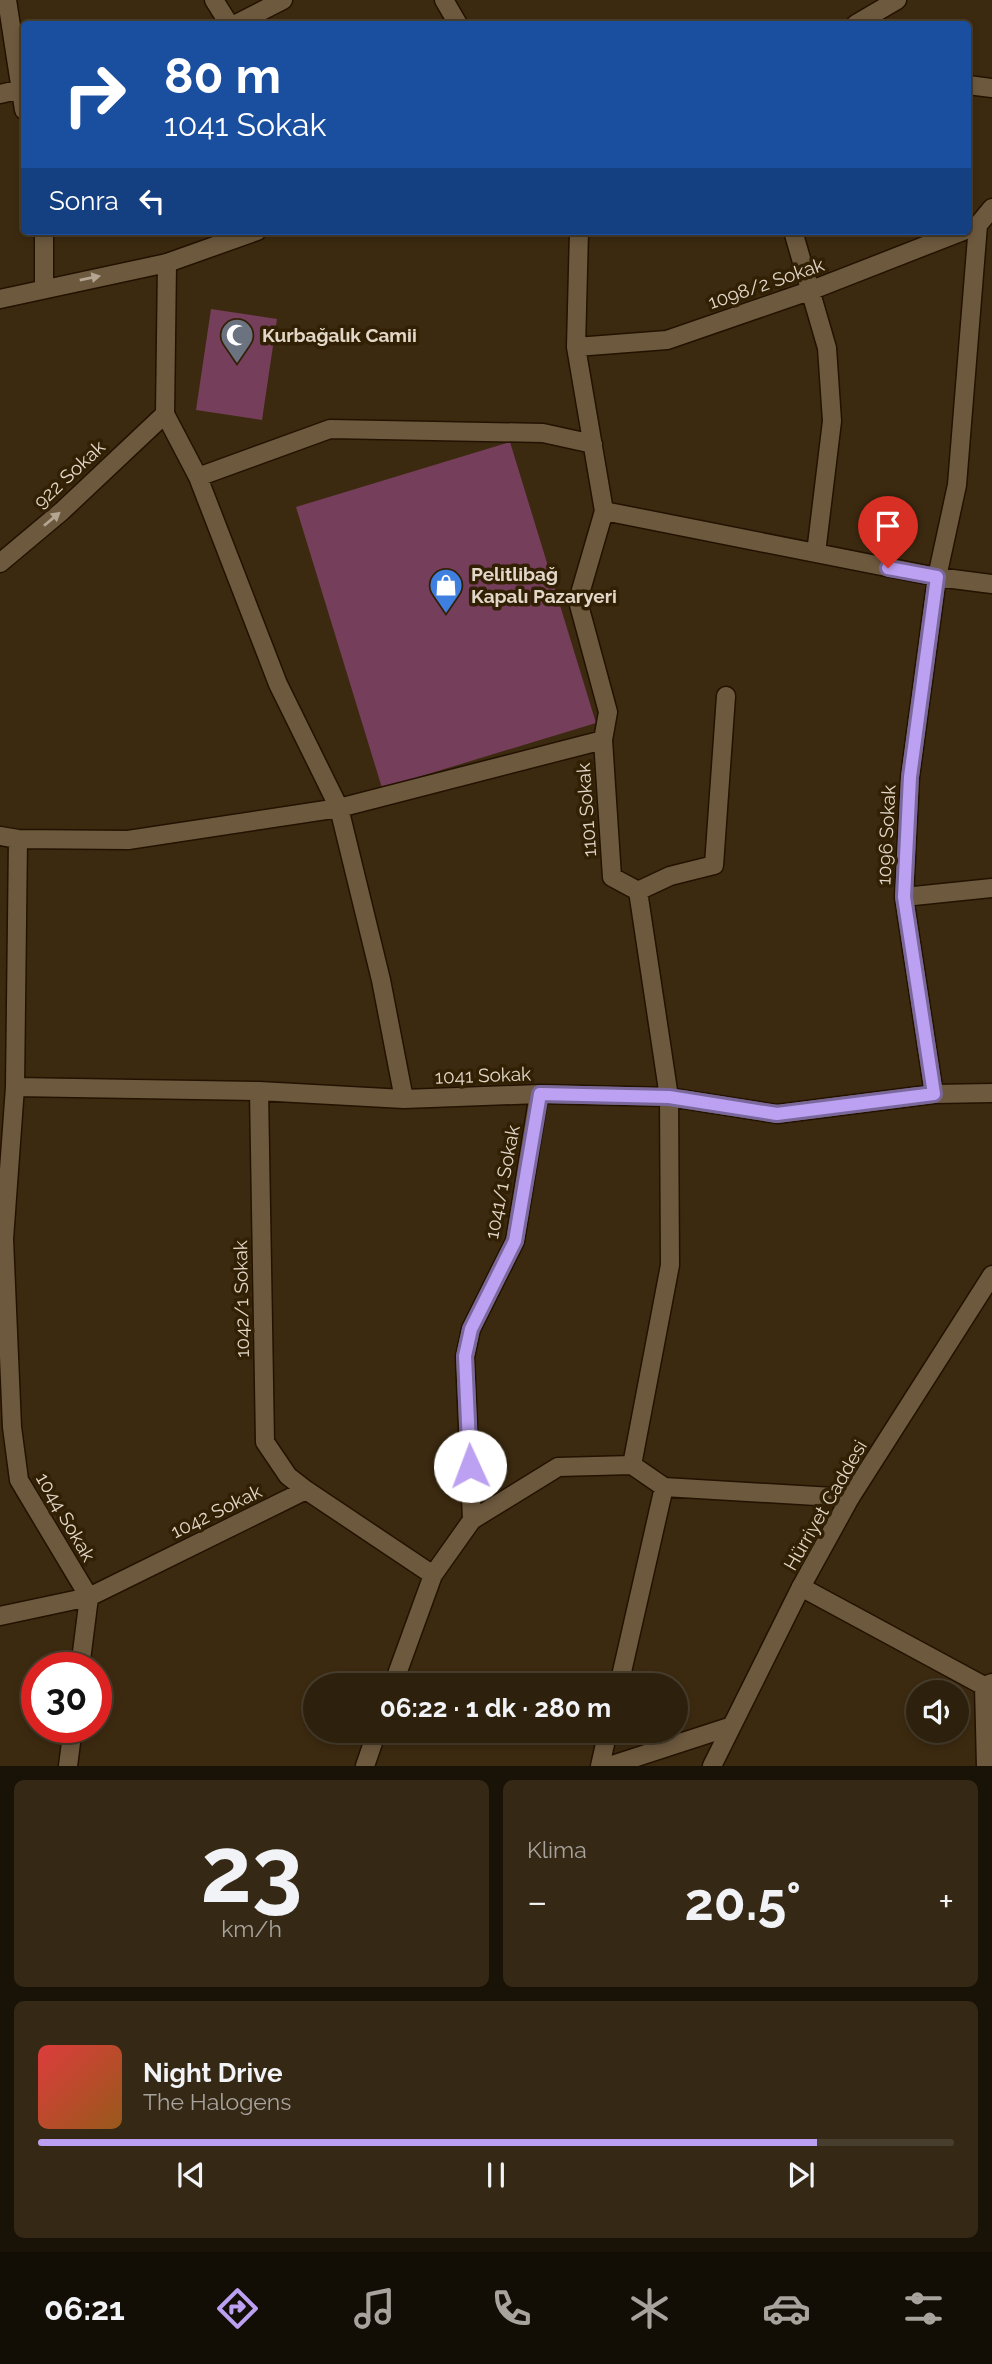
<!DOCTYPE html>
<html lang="tr">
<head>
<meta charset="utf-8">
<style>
  :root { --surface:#2d200c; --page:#352815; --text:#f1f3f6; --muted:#a7a39d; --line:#483e2d; --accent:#bca0f2 }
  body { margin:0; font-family:Raleway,sans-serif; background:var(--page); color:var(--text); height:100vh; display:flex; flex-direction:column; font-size:26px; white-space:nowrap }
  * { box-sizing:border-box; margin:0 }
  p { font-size:23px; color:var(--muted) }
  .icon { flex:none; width:38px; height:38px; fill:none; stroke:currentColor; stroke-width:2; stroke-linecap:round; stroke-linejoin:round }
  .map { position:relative; height:1766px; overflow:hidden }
  .drawer { display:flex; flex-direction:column; gap:14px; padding:14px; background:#191207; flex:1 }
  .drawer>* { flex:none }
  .guide { position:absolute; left:21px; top:21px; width:950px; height:214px; border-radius:7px; box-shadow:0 4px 10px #0003,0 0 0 2px var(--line); background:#1a4fa0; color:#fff; overflow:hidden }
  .buttons { position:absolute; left:906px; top:1680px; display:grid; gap:14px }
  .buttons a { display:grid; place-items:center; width:63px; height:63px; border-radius:50%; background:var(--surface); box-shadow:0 4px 10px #0003,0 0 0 2px var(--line); font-size:35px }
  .speed { position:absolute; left:21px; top:1652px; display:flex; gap:14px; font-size:35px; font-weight:700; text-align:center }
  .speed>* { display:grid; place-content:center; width:91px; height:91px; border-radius:50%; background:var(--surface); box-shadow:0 4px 10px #0003,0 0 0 2px var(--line); line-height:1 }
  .speed .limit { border:10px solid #d22; background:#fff; color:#111 }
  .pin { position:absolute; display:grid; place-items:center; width:60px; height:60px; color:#fff; margin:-72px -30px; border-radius:50% 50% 50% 0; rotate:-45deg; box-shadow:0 0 7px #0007 }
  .pin .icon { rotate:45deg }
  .me { position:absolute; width:77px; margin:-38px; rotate:358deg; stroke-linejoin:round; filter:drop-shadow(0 0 5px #0008) }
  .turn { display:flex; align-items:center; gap:24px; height:147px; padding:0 28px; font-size:32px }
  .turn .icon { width:91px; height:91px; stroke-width:2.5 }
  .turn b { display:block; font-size:49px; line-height:60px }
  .then { display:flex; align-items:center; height:66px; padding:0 28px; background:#0003; gap:14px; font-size:26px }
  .big { font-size:52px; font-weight:700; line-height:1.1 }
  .drawer .card { flex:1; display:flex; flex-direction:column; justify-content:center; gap:10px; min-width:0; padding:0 24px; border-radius:10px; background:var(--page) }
  .drawer .dial { align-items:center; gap:0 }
  .dial b { font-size:91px; line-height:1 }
  .song { display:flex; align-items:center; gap:21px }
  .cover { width:84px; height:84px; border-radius:10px; background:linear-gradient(135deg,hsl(0 70% 55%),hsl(30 70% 35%)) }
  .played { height:7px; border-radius:4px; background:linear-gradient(90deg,var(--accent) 85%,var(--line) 85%) }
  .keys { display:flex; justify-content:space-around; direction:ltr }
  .heat { display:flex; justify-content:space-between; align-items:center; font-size:38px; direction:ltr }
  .drawer .tiles { flex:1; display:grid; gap:14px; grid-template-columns:1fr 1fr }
  .card:last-child { grid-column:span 2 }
  .trip { position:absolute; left:303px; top:1673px; width:385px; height:70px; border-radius:35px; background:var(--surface); box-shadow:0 4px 10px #0003,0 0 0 2px var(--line); font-weight:700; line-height:70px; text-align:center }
  .tab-bar { display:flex; height:112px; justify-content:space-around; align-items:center; background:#120d05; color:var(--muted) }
  .tab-bar .icon { width:49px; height:49px }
  .tab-bar .active { color:var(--accent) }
  .tab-bar b { font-size:32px; color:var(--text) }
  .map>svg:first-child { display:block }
  .building { fill:#753e5a }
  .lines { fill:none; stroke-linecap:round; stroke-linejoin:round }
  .minor-casing { stroke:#231200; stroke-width:21 }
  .tertiary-casing { stroke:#231200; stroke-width:21 }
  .secondary-casing { stroke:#231200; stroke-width:21 }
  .minor { stroke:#6d593e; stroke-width:18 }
  .tertiary { stroke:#6d593e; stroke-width:18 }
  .secondary { stroke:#6d593e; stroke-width:18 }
  .oneway { fill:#b3a591 }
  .route-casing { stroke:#7a689d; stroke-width:18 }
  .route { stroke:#bca0f2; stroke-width:12 }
  .labels { text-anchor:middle; stroke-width:7; stroke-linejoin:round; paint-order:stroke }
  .street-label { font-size:19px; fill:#e2d7c8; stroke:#322005 }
  .poi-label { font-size:19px; font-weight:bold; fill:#e2d7c8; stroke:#322005; text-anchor:start }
</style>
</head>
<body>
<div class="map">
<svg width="992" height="1766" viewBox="0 0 992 1766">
  <rect width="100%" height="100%" fill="#3c2a10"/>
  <path class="building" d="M211 309 277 319 262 420 196 410Z
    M510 442 596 723 382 788 296 507Z"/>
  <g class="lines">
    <defs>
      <path id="minor" d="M7 0 24 110
        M214 0 229 24
        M444 0 458 24
        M236 24 283 0
        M968 85 992 88
        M0 94 21 89
        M969 228 978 225 992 208
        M44 231V288
        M579 231 576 347 604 511 579 597V605L608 712 603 740 612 877 638 891 669 1097 670 1265 632 1465
        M793 231 827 348 832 421 816 553
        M576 347 667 340 812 290 963 231
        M165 414 198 477 278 684 339 808 381 980 404 1099
        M198 477 330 429 543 433 593 444
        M604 511 937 577 992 584
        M0 836 18 839 128 840 339 808 603 740
        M18 839 15 1087 4 1239 12 1427 19 1480 89 1597 80 1668
        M638 891 670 876 714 865 726 696
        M904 897 992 888
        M15 1087 259 1091 404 1099 539 1094 669 1097 777 1114 934 1094 992 1093
        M259 1091 265 1442 288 1476 306 1490 433 1575
        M934 1094 904 897 910 777 937 577 957 485 978 225
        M472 1520 465 1357 471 1329 515 1241 539 1094
        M801 1587 984 1686
        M0 1616 89 1597 306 1490
        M393 1685 433 1575 472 1520 558 1467 632 1465 664 1487 850 1498
        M619 1685 664 1487
        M68 1766 73 1727
        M365 1766 377 1731
        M600 1766 608 1731
        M609 1766 729 1727
        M986 1766 984 1686 992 1683"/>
      <path id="tertiary" d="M0 563 62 511 165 414 167 263
        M712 1766 801 1587 850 1498 992 1275"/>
      <path id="secondary" d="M856 24 897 0
        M0 299 167 263 257 231"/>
    </defs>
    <use href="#minor" class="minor-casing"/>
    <use href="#tertiary" class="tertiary-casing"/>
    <use href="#secondary" class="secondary-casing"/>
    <use href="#minor" class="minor"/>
    <use href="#tertiary" class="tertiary"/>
    <use href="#secondary" class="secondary"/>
  </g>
  <defs><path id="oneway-solid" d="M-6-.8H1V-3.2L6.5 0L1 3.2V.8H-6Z" transform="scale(1.75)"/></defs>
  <g class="oneway">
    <use href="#oneway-solid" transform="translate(90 278) rotate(-12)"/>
    <use href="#oneway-solid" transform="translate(52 519) rotate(-40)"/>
  </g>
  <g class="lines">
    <defs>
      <path id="route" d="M470 1466 465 1356 471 1329 515 1241 540 1094 669 1097 777 1114 934 1094 904 897 910 777 937 577 888 568"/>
    </defs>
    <use href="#route" class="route-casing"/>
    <use href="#route" class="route"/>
  </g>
  <defs>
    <symbol id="mosque-pin" viewBox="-11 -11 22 30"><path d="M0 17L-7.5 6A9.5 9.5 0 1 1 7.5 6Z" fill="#6b7280" stroke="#322005"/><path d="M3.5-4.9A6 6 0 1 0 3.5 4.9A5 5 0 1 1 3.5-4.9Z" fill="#fff"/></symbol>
    <symbol id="shop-pin" viewBox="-11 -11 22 30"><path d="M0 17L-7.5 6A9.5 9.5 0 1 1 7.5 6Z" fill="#3f7fe0" stroke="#322005"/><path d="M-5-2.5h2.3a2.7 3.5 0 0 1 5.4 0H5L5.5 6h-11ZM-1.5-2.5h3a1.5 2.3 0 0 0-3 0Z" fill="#fff"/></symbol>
  </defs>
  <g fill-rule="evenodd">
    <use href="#mosque-pin" x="218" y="316" width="38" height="52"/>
    <use href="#shop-pin" x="427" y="566" width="38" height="52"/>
  </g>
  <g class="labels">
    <g class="street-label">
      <text transform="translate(766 283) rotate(-19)" y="7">1098/2 Sokak</text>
      <text transform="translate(69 474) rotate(-43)" y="7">922 Sokak</text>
      <text transform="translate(586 810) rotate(-94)" y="7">1101 Sokak</text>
      <text transform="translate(886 835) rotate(-87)" y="7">1096 Sokak</text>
      <text transform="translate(483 1075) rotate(-2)" y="7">1041 Sokak</text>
      <text transform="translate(502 1182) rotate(-79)" y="7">1041/1 Sokak</text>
      <text transform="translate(241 1299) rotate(-91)" y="7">1042/1 Sokak</text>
      <text transform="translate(825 1505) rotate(-60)" y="7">Hürriyet Caddesi</text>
      <text transform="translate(216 1511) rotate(-26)" y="7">1042 Sokak</text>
      <text transform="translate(66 1517) rotate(60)" y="7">1044 Sokak</text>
    </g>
    <g class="poi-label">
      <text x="262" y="342">Kurbağalık Camii</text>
      <text x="471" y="581">Pelitlibağ<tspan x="471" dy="22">Kapalı Pazaryeri</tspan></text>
    </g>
  </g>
</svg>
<div class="buttons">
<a><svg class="icon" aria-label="sound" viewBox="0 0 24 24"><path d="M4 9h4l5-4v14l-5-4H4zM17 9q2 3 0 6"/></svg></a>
</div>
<div class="speed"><div class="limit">30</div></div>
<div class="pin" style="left:888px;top:568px;background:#d93025"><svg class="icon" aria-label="arrive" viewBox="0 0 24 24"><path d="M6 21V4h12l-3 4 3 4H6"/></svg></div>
<svg class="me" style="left:470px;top:1466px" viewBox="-20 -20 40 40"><circle r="19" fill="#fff"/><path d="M0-13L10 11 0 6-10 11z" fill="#bca0f2"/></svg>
<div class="trip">06:22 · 1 dk · 280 m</div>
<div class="guide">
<div class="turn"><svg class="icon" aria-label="right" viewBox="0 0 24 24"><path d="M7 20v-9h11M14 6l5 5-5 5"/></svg><div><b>80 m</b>1041 Sokak</div></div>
<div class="then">Sonra<svg class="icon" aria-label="left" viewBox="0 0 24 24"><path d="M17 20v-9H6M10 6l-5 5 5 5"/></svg></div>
</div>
</div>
<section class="drawer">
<div class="tiles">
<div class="card dial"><b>23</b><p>km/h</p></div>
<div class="card"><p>Klima</p>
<div class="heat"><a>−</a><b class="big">20.5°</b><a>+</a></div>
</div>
<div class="card">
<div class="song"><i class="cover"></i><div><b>Night Drive</b><p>The Halogens</p></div></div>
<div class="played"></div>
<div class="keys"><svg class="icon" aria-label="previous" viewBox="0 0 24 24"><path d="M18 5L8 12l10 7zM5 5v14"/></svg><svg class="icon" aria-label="pause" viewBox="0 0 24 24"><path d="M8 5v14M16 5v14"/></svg><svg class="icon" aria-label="next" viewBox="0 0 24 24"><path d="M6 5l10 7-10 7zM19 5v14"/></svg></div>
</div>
</div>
</section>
<nav class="tab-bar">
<b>06:21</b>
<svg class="icon active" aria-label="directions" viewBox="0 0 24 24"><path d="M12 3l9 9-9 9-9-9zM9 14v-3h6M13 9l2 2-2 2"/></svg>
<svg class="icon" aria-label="music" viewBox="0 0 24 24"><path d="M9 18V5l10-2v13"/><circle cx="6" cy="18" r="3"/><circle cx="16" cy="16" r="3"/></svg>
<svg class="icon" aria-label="phone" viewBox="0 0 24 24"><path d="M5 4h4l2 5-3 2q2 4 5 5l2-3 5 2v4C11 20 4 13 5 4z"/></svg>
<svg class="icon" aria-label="climate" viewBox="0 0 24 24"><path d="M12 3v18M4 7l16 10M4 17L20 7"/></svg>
<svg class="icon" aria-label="car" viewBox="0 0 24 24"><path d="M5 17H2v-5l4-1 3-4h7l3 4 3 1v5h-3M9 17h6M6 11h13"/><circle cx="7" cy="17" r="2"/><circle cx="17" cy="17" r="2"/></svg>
<svg class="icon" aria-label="filters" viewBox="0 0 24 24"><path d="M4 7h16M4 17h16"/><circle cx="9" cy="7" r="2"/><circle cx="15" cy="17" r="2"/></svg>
</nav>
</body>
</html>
